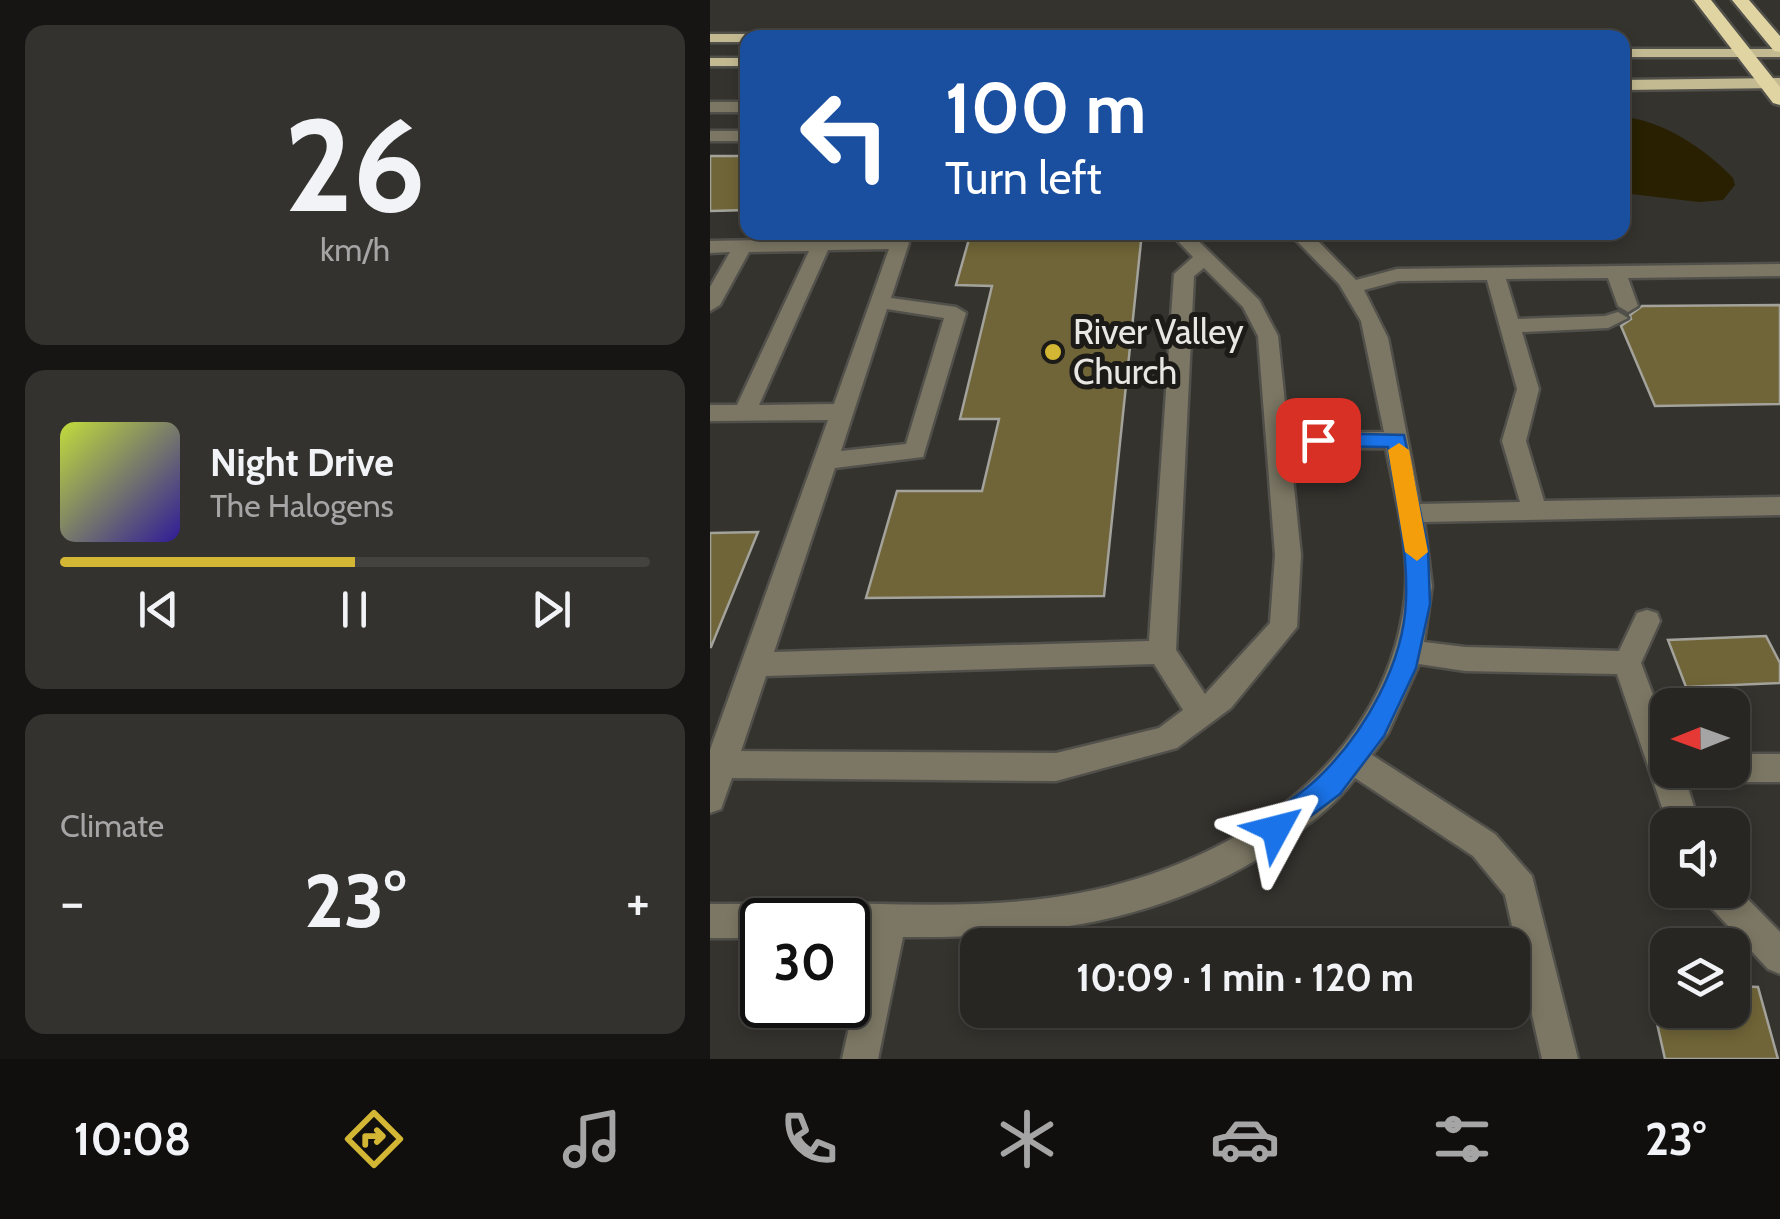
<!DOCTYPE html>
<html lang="en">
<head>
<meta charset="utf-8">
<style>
  :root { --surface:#282622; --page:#34322f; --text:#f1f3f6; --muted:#a5a5a5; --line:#444340; --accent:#d4b635 }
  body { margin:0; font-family:Cabin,sans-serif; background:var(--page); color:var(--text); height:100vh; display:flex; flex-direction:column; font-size:38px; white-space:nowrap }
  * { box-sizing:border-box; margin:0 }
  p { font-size:32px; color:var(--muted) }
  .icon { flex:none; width:55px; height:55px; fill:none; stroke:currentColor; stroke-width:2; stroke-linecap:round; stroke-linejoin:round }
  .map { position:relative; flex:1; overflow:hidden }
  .panel { display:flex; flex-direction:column; gap:25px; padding:25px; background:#161513; width:710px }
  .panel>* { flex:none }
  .banner { position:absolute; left:30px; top:30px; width:890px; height:210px; border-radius:20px; box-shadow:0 5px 15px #0003,0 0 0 2px var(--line); background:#1a4fa0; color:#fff; overflow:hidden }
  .needle { width:65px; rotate:269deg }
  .fabs { position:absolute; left:940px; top:688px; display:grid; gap:20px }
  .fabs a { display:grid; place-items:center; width:100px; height:100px; border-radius:20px; background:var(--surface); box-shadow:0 5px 15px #0003,0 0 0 2px var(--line); font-size:50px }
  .speed { position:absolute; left:30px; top:898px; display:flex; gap:20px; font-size:50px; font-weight:700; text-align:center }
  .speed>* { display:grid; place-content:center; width:130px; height:130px; border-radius:50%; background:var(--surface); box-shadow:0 5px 15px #0003,0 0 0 2px var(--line); line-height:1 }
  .speed .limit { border:5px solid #111; border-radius:15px; background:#fff; color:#111 }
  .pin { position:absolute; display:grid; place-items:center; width:85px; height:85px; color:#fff; margin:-42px; border-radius:20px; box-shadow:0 5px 15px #0006 }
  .me { position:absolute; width:110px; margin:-55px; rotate:52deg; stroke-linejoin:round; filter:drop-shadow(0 0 8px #0008) }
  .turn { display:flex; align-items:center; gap:35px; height:210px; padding:0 40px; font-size:45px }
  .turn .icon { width:130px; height:130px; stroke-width:2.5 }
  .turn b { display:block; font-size:70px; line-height:85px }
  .big { font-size:75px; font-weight:700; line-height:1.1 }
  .panel .tile { flex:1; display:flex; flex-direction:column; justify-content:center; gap:15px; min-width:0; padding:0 35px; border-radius:20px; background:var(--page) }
  .panel .dial { align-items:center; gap:0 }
  .dial b { font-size:130px; line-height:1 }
  .song { display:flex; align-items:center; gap:30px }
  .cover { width:120px; height:120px; border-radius:15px; background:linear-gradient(135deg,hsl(70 70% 55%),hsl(250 70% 35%)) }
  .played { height:10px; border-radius:5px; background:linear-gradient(90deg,var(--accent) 50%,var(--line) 50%) }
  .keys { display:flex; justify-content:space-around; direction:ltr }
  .heat { display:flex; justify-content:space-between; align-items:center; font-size:55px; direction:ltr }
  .trip { position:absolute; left:250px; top:928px; width:570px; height:100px; border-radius:20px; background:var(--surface); box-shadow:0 5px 15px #0003,0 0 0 2px var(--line); font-weight:700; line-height:100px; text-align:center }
  .menu { display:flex; height:160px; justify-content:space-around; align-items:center; background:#100f0e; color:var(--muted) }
  .menu .icon { width:70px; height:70px }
  .menu .active { color:var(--accent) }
  .menu b { font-size:45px; color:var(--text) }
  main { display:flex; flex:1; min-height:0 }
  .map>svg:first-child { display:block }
  .water { fill:#282000 }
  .building { fill:#706538; stroke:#a3a29b; stroke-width:2.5 }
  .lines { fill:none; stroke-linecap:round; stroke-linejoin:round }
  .minor-casing { stroke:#52504b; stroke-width:5 }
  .major-casing { stroke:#52504b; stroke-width:5 }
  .highway-casing { stroke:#52504b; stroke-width:5 }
  .minor { fill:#7c7764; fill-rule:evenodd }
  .major { fill:#c4ba92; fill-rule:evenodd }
  .highway { fill:#e0d4a3; fill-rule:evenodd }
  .route { fill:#1a73e8; stroke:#114b97; stroke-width:2.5 }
  .slow { fill:#f59e0b }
  .poi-dot { fill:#d4b635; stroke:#1c1b18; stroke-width:4 }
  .labels { text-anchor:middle; stroke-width:10; stroke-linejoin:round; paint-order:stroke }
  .poi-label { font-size:35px; fill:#e8e7e3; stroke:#1c1b18; text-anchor:start }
</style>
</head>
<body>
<main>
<section class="panel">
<div class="tile dial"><b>26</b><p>km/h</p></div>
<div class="tile">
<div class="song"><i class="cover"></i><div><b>Night Drive</b><p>The Halogens</p></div></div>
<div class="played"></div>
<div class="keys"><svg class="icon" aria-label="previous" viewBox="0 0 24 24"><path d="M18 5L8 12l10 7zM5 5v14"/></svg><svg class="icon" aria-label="pause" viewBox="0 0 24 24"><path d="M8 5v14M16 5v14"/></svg><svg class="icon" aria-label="next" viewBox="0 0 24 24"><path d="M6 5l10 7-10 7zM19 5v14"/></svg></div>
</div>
<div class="tile"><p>Climate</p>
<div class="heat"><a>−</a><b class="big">23°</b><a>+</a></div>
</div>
</section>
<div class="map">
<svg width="1070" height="1059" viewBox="0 0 1070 1059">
  <rect width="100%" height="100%" fill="#35332e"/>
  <path class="water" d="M912 117C951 119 997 150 1023 178L1025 185 1013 200 989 202 913 193Z"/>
  <path class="building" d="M0 156H38V210L0 211Z
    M261 232H432L394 596 156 598 187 491H272L289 419H250L282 286 246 285Z
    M1070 305V404L945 406 911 326 921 319 920 315 932 306Z
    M48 532 1 647H0V533Z
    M1056 636 1070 663V683L976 687 958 640Z
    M1022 986 1048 987 1068 1059H955L944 1010H1022Z"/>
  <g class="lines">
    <defs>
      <path id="minor" d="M0 102H38V112H0Z
        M0 131H38V141H0Z
        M107 232H125L123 239H197L199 243 181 298 246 307 256 313 213 457 125 468 64 652 439 641 464 274 483 257 459 232H479L549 300 568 336 578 433 674 432 651 321 629 284 578 232H599L646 280 687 269 1070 264V276L918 278 928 306 918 312 908 306 898 278 796 279 808 319 895 316 908 312 918 318 898 328 812 332 829 389 816 441 834 501 1070 497V515L714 522 722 586 714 642 755 647 909 651 927 613 937 610 947 613 950 621 931 663 958 735V770H972L990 825H958L907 674 755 671 709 664 678 733 662 755 785 834 822 876 868 1059H832L795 895 763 856 645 778C625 806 593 829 565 848 452 923 326 938 193 937L168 1059H132L159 937H138V920H79L84 908 96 903C177 903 258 909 339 898 502 877 674 776 695 599 701 550 685 496 676 448L580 449 591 555 587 627 521 708 467 748 346 781 22 778 11 809 0 813V750L118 420 0 421V405H27L99 251 39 252 10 305 0 311V287L20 252 0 253V241L104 239ZM179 249 124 404 49 405 118 250ZM494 268 533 307 548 336 565 555 560 623 495 694 466 650 484 276ZM777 280 807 389 792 441 810 502 710 504 678 338 654 290 688 281ZM177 309 234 318 196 444 131 451ZM444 664 473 710 449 728 346 753 31 751 56 676Z
        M1022 754H1070V782H1022L1011 778 1008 770H1022Z
        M1022 883 1070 932V974L1058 969 995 901 991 890H1022Z
        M0 904H52L64 909 68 920H52V938H0Z"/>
      <path id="major" d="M0 34H38L45 38H38V42H0Z
        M114 34 146 38H107Z
        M912 49H1070V57H912Z
        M0 58H38V66H0Z
        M1070 78V88L912 90V80Z"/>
      <path id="highway" d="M984 0H1001L1070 87V105L1063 103Z
        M1022 0H1039L1070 36V52L1064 51Z"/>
    </defs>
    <use href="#minor" class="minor-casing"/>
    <use href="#major" class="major-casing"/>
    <use href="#highway" class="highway-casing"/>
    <use href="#minor" class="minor"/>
    <use href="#major" class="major"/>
    <use href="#highway" class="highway"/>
  </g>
  <path class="route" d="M608 433 694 435 718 549 720 604 706 668 674 736 630 794 566 842 556 838 551 829 556 819C573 805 594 792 610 776 655 732 694 663 696 600 698 548 686 498 678 447L600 446 597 440 600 435Z"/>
  <path class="slow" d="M689 443 699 450 718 552 707 561 695 552 678 450Z"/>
  <circle class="poi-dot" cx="343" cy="352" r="10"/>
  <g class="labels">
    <g class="poi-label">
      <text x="363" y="344">River Valley<tspan x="363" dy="40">Church</tspan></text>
    </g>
  </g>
</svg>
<div class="fabs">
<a><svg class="needle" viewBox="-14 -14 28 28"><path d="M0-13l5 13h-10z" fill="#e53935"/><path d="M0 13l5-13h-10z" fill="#a5a5a5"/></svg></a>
<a><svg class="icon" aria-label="sound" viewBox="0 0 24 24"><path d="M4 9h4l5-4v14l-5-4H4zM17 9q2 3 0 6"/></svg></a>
<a><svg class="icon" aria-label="layers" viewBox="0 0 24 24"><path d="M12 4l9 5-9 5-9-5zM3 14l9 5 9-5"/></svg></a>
</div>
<div class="speed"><div class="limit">30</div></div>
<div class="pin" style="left:608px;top:440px;background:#d93025"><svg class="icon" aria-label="arrive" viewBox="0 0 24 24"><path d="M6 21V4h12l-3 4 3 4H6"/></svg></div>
<svg class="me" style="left:566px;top:829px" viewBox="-20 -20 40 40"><path d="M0-17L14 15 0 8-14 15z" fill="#1a73e8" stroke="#fff" stroke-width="4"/></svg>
<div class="trip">10:09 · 1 min · 120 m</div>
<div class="banner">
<div class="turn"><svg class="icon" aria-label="left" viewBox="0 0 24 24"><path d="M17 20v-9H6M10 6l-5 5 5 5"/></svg><div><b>100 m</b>Turn left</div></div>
</div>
</div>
</main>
<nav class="menu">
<b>10:08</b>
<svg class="icon active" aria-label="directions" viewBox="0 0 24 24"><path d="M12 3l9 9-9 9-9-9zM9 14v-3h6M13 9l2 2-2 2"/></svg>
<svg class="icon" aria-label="music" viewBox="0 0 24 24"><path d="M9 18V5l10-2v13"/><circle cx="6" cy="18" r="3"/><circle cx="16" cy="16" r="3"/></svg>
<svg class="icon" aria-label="phone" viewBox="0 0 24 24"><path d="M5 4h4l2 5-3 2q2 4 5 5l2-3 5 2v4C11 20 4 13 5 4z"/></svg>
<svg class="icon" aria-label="climate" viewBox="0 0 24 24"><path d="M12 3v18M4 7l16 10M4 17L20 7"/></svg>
<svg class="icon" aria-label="car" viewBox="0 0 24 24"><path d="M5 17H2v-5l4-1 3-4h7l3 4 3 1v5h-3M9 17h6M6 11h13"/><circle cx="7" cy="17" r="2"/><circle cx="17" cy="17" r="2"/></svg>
<svg class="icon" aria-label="filters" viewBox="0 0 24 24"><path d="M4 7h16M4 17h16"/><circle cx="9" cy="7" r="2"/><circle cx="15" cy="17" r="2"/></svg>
<b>23°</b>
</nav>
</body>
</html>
